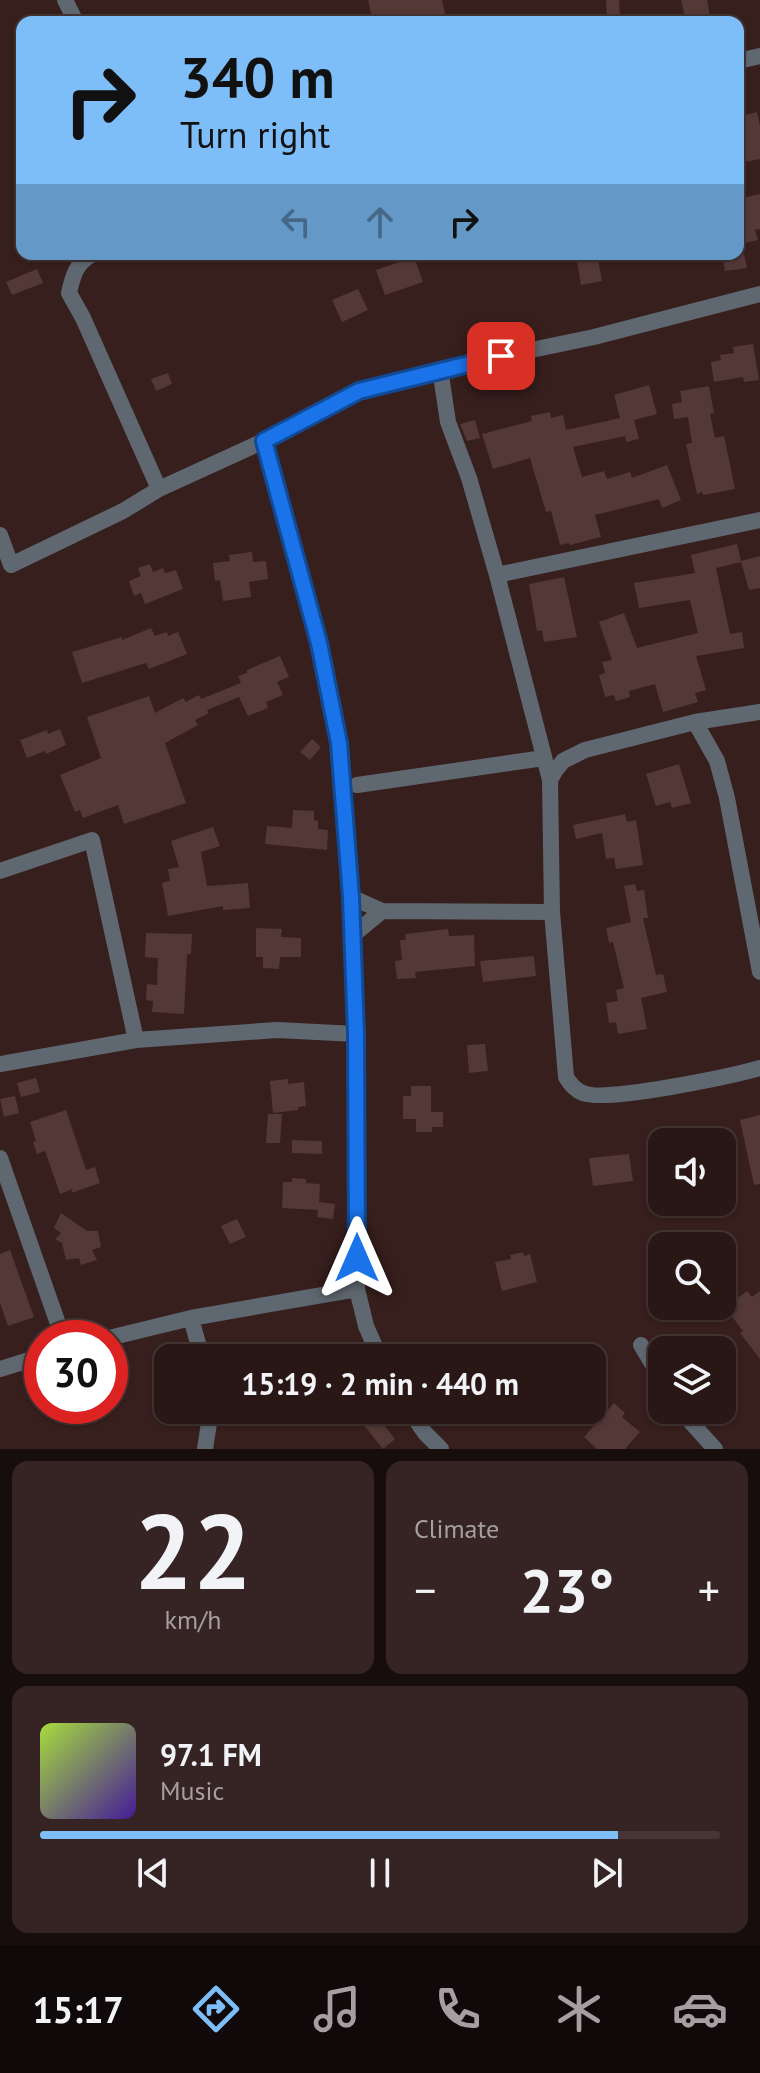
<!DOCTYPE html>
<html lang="en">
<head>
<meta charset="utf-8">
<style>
  :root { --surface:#291716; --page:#352423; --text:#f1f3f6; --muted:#a59fa1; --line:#453635; --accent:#7dbef9 }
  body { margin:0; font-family:"PT Sans",sans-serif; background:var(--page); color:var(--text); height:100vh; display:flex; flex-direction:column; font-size:30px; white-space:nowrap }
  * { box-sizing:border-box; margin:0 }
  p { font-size:26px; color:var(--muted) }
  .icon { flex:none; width:44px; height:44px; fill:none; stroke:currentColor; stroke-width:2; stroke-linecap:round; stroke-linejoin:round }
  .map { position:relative; height:1449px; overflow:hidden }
  .details { display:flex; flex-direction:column; gap:12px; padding:12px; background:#170d0c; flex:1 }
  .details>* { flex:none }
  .guide { position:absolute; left:16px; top:16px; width:728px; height:244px; border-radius:16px; box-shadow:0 2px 6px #0004,0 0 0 2px var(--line); background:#7dbef9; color:#111; overflow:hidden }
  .controls { position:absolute; left:648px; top:1128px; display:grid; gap:16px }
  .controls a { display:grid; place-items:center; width:88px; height:88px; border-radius:16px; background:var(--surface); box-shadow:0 2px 6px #0004,0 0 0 2px var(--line); font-size:40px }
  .speed { position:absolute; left:24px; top:1320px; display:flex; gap:16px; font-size:40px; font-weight:700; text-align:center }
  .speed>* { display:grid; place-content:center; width:104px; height:104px; border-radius:50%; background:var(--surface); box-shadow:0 2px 6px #0004,0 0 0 2px var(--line); line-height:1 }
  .speed .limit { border:12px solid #d22; background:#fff; color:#111 }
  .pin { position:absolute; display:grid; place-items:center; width:68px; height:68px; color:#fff; margin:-34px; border-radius:16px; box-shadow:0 4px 12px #0006 }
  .me { position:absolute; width:88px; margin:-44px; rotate:0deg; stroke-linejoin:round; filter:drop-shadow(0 0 6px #0008) }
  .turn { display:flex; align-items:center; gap:28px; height:168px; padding:0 32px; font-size:36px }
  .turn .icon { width:104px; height:104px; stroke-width:2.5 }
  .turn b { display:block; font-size:56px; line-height:68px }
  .lanes { display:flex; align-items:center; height:76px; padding:0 32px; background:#0003; justify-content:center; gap:40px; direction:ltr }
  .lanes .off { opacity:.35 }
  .big { font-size:60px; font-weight:700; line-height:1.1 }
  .details .card { flex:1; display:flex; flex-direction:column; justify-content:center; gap:12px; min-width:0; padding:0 28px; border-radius:16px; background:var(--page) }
  .details .dial { align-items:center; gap:0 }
  .dial b { font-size:104px; line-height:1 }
  .song { display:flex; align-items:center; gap:24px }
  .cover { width:96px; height:96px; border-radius:12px; background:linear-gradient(135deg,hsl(80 70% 55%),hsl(260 70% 35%)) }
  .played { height:8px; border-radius:4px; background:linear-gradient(90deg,var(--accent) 85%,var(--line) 85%) }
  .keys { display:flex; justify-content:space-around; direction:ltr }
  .heat { display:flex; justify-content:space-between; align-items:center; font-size:44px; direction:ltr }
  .details .tiles { flex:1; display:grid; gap:12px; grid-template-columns:1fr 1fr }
  .card:last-child { grid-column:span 2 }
  .trip { position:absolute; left:154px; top:1344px; width:452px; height:80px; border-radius:16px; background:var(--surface); box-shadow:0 2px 6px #0004,0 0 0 2px var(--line); font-weight:700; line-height:80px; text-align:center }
  .dock { display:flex; height:128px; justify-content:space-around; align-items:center; background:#100909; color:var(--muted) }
  .dock .icon { width:56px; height:56px }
  .dock .on { color:var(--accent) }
  .dock b { font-size:36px; color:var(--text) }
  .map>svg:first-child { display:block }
  .building { fill:#533836 }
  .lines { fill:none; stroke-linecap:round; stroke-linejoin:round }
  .street { stroke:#5f6870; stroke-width:16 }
  .route-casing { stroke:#114b97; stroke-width:20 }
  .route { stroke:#1a73e8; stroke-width:14 }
</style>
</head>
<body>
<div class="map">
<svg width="760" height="1449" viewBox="0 0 760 1449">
  <rect width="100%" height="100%" fill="#371f1d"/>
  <path class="building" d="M368 0H442L447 22H373Z
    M606 0H619L620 17 607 18Z
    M681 0H707L711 22H686Z
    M757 112 760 126V159L744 162 738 136V117Z
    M760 194V229L755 230 758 240 745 243 738 218V199Z
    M576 254H597L602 281 581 285Z
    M722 254H744L747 268 725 271Z
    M414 257 423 282 385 295 376 270Z
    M37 269 43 283 12 295 6 282Z
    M358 289 368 310 342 322 332 300Z
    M753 344 759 380 744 382 743 377 714 382 711 362 721 360 720 355 734 353 733 347Z
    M168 373 172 384 156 391 151 379Z
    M649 385 657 414 634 420 639 439 626 442 625 436 573 447 582 477 604 471 607 479 630 472 632 478 667 465 681 500 662 508 659 499 595 515 601 537 570 545 569 543 560 545 551 511 546 512 530 458 493 469 482 434 532 421 531 416 550 412 551 418 563 415 566 430 620 418 614 395Z
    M709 386 714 413 710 414 715 438 724 436 735 489 703 495 702 492 697 494 686 444 692 443 688 417 674 419 672 404 682 402 680 391Z
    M475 420 480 438 467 441 460 424Z
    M737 544 741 561 760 556V588L749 590 741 562 716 568 730 634 742 632 744 648 696 656 706 690 695 693 698 702 663 712 655 684 629 691 630 697 616 701 614 695 605 697 599 675 605 673 602 662 612 660 599 622 624 613 637 648 698 633 690 600 639 608 634 583 695 573 691 555Z
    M252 552 253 562 266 561 268 579 249 582 251 597 223 601 220 580 215 581 213 563 230 561 229 555Z
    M150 564 153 572 163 568 165 573 176 570 183 589 145 604 141 593 134 596 129 581 141 576 138 568Z
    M564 577 577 637 544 642 542 630 537 631 529 584Z
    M151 628 155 636 167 632 168 636 178 632 187 654 149 669 146 663 82 683 72 652 122 637V640Z
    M280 656 289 677 277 682 283 695 266 702 268 708 248 716 239 697 207 710 209 713 195 720 198 725 165 743 186 803 124 824 118 805 83 818 80 810 75 812 60 775 101 758 87 717 149 696 155 713 183 698 186 702 199 695 201 699 241 683 238 676 247 673V670Z
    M60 729 66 745 46 754 45 751 27 758 20 740 47 730 48 734Z
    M312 739 321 747 310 760 300 752Z
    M679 764 691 803 672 808 670 802 656 806 646 774Z
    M293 810 314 811V820L318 821V829L328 830 327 850 265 844 267 826 292 828Z
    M625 814 627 822 636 820 643 865 616 869 614 858 606 859 602 833 576 839 573 825Z
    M213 827 220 846 201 852 207 886 248 883 250 908 223 910V906L168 916 162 883 170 881 168 869 179 867 171 841Z
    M635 884 637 891 644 890 648 918H643L656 975 663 974 667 992 641 998 647 1029 618 1034 616 1022 609 1023 606 1003 618 1001 616 990 624 988 613 942 609 943 606 928 631 922 624 886Z
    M256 928 282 929 281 937 301 938V957H280L279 969 263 968V957H256Z
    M448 929 449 936 474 935 475 966 415 972 416 978 397 979 395 961 402 960 400 940H406L405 934Z
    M146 933 192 934 191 954H187L184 1014 152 1012 153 1001 146 1000 147 984 157 985 158 958 145 957Z
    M534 956 536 976 483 982 480 961Z
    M485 1044 488 1071 469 1073 467 1045Z
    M36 1078 40 1092 21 1097 17 1083Z
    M288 1079V1084L304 1082 306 1106 298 1107V1110L273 1113 270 1081Z
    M411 1086H431V1112H443V1127H432V1132H416V1119H403V1096H411Z
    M15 1096 19 1113 4 1117 0 1099Z
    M66 1110 86 1170 95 1167 100 1183 71 1193 73 1189 60 1194 45 1151 37 1154 33 1142 36 1141 30 1122Z
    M268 1114H282L280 1143H266Z
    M760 1115V1184L754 1185 740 1120Z
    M292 1140 322 1141V1154L292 1153Z
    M629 1154 633 1181 593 1186 589 1158Z
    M292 1178 306 1179V1183L320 1184 319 1205V1202L335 1204 333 1219 317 1217 318 1210 282 1208 283 1182H292Z
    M61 1213 87 1231H98L101 1247 92 1250 97 1260 81 1265 79 1258 66 1260 62 1243 55 1239 61 1233 54 1228Z
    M237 1219 246 1237 230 1244 221 1226Z
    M10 1250 34 1317 8 1326 0 1303V1254Z
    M523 1252 524 1256 530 1254 537 1282 502 1291 495 1262 511 1259 510 1255Z
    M747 1291 752 1297 760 1291V1359L740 1333 743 1331 725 1307Z
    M614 1403 625 1413 622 1417 640 1432 625 1449H597L584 1437Z
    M376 1415 395 1439 383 1449 363 1424Z"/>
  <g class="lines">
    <path class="street" d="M65 0 76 22
      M738 61 760 56
      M93 254C76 263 73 275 69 293L83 318 159 489
      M440 369 448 422 469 478 497 575 550 780
      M264 441 319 643 339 743 351 897 356 1034 357 1289 366 1326 380 1358
      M0 535 11 565 123 511 159 489 264 441 359 391 440 369 594 337 760 294
      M497 575 760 520
      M760 712 695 722 585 750 563 761 555 771 550 780 552 912 566 1077C570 1084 575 1090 583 1093 605 1103 732 1076 760 1068
      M695 722 717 761 727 798 760 972
      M357 785 544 758
      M0 871 92 840 136 1040
      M351 897 382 911 552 912
      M353 935 382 911
      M0 1064 136 1040 277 1030 356 1034
      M0 1158 63 1338
      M191 1318 202 1358
      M109 1338 191 1318 357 1289
      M641 1345 662 1380
      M0 1369 42 1356
      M409 1410 425 1433 441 1449
      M680 1410 715 1449
      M205 1449 211 1410"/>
  </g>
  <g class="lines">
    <defs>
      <path id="route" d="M357 1258 356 1034 351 897 339 743 319 643 264 441 359 391 501 356"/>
    </defs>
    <use href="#route" class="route-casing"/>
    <use href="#route" class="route"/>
  </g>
</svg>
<div class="controls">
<a><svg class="icon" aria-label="sound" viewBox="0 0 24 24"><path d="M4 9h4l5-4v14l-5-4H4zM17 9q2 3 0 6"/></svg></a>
<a><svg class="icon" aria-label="search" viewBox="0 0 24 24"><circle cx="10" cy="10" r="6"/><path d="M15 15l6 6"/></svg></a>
<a><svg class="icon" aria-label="layers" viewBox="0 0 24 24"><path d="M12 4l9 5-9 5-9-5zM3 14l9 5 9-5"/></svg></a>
</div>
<div class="speed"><div class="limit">30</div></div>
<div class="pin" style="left:501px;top:356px;background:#d93025"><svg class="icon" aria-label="arrive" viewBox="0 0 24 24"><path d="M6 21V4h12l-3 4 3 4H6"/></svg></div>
<svg class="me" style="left:357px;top:1258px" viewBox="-20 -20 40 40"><path d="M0-17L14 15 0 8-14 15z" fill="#1a73e8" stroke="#fff" stroke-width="4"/></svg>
<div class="trip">15:19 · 2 min · 440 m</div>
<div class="guide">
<div class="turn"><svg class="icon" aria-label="right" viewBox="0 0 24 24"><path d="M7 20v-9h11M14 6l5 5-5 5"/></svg><div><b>340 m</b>Turn right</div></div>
<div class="lanes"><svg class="icon off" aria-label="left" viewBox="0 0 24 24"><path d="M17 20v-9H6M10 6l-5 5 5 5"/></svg><svg class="icon off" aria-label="ahead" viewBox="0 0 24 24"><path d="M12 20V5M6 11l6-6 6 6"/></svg><svg class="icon" aria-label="right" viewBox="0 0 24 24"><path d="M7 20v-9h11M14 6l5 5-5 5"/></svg></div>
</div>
</div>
<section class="details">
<div class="tiles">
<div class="card dial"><b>22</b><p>km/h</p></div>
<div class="card"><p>Climate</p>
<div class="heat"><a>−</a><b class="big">23°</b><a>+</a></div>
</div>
<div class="card">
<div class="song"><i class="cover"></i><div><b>97.1 FM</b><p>Music</p></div></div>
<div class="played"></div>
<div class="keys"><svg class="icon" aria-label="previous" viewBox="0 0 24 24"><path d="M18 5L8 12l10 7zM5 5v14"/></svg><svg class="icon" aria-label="pause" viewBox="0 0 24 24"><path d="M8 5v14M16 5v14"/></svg><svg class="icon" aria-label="next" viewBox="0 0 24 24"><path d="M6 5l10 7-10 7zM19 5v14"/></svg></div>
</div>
</div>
</section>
<nav class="dock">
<b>15:17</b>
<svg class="icon on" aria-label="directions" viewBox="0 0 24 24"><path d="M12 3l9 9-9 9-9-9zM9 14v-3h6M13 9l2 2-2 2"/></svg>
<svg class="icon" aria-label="music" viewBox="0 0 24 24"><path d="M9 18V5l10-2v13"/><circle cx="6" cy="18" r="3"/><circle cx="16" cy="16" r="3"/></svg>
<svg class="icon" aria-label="phone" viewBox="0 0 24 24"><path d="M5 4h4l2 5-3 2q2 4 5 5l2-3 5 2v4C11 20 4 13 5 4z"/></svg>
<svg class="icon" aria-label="climate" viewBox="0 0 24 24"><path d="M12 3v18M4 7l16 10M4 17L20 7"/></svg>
<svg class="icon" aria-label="car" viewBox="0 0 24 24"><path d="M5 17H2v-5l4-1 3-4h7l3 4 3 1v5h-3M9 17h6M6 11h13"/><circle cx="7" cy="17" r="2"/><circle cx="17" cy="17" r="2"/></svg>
</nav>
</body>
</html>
